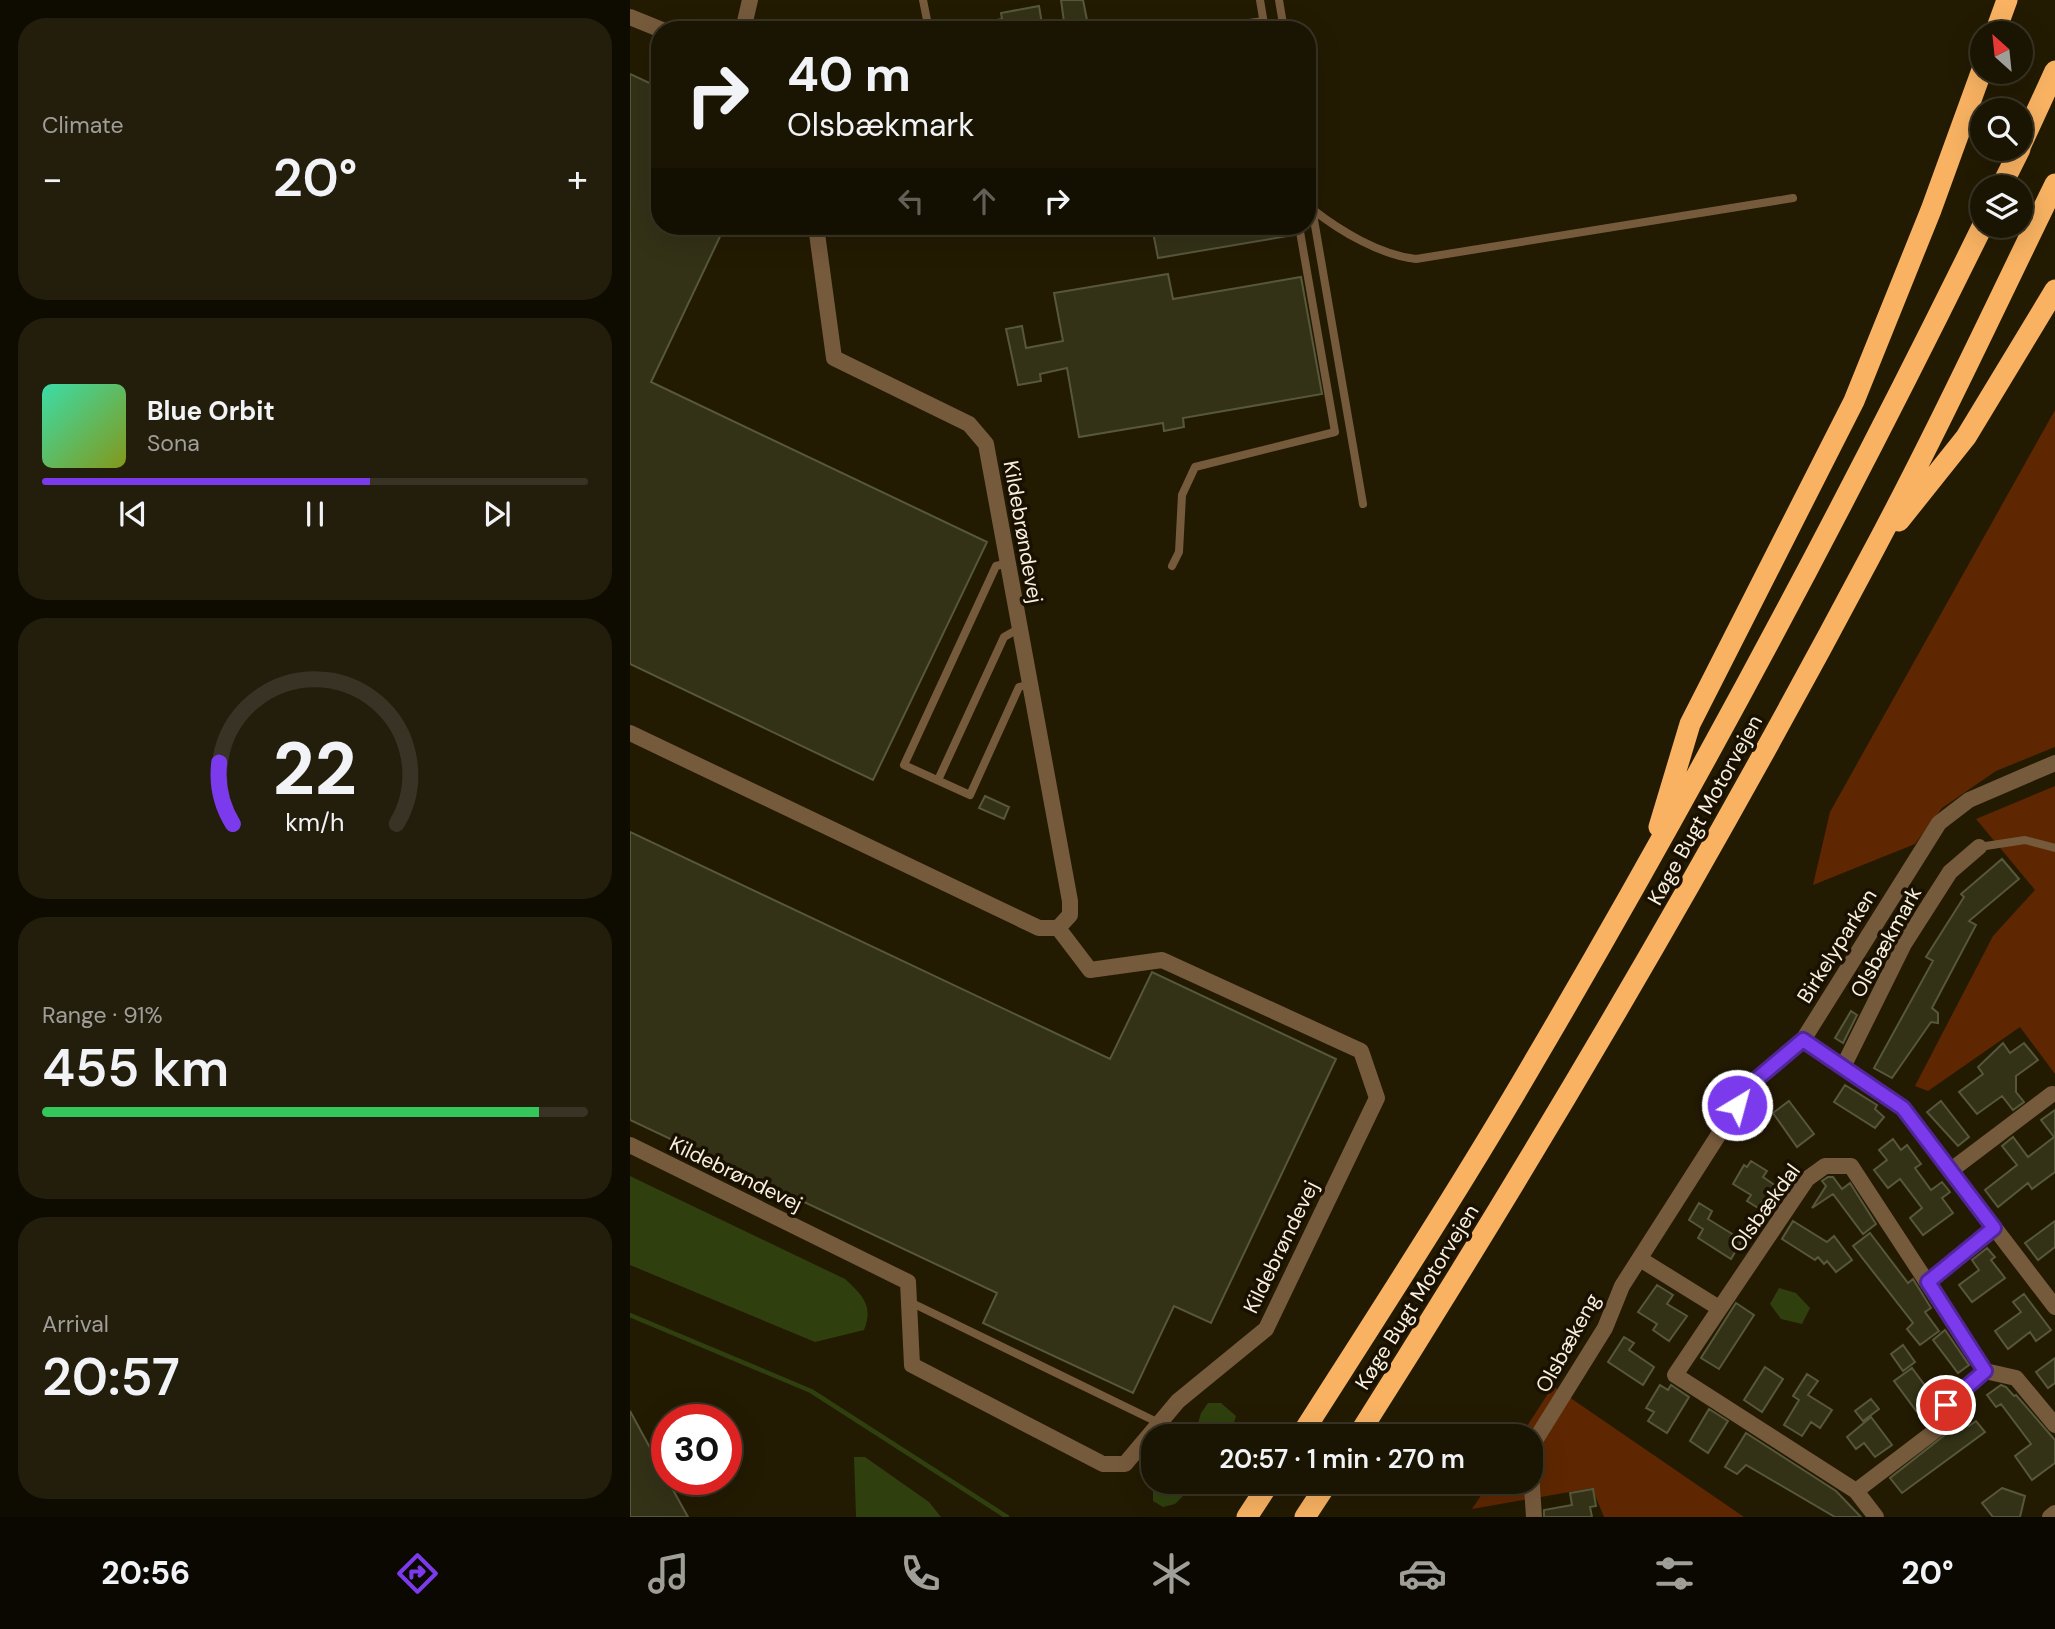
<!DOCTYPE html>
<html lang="en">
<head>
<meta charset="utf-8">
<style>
  :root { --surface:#1a1402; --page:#231d0c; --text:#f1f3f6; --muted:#9f9e99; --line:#383324; --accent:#7c3aed }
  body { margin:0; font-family:"DM Sans",sans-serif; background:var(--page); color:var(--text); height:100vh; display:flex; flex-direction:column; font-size:26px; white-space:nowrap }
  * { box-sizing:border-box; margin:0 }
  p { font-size:23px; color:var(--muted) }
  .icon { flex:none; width:38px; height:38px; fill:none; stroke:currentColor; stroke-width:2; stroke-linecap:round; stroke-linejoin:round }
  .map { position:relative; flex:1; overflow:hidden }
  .drawer { display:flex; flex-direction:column; gap:18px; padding:18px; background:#0e0b01; width:630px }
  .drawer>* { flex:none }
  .banner { position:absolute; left:21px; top:21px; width:665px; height:214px; border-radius:28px; box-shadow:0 7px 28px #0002,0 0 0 2px var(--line); background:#1a1402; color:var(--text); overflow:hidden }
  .needle { width:46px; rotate:333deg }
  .buttons { position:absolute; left:1340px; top:21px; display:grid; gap:14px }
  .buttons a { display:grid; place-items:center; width:63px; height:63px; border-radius:50%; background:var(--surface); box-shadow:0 7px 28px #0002,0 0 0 2px var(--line); font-size:35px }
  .speed { position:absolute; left:21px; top:1404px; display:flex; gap:14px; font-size:35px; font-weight:700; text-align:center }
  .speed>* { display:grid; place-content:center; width:91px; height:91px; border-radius:50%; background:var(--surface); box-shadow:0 7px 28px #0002,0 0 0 2px var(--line); line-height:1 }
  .speed .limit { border:10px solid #d22; background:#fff; color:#111 }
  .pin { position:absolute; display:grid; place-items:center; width:60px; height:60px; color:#fff; margin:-30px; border:4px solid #fff; border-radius:50%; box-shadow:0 2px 7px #0007 }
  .me { position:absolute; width:77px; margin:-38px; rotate:37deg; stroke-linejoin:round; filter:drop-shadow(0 0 5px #0008) }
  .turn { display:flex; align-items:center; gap:24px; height:147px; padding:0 21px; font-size:32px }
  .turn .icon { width:91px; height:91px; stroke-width:2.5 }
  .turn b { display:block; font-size:49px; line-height:60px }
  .lanes { display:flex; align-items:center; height:66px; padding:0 21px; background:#0003; justify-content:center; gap:35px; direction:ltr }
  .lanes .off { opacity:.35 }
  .big { font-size:52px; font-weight:600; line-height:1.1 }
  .drawer .tile { flex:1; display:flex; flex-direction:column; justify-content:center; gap:10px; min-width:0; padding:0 24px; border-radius:28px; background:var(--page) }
  .drawer .dial { align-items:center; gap:0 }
  .dial svg { height:182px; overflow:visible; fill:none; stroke:var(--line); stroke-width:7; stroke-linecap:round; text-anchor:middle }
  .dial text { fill:var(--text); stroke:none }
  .song { display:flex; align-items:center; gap:21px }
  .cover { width:84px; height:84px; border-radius:10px; background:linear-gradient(135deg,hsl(160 70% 55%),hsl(70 70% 35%)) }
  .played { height:7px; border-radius:4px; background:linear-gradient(90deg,var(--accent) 60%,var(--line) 60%) }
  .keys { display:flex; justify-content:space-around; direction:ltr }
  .heat { display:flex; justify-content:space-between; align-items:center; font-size:38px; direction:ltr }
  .charge { height:10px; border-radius:5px; background:linear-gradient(90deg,#34c759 91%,var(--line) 0) }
  .trip { position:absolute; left:511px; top:1424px; width:402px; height:70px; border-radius:28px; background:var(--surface); box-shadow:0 7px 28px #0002,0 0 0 2px var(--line); font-weight:600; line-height:70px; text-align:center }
  .tabs { display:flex; height:112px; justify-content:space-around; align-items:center; background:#0a0801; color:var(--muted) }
  .tabs .icon { width:49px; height:49px }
  .tabs .selected { color:var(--accent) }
  .tabs b { font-size:32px; color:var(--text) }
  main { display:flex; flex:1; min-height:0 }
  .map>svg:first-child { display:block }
  .green { fill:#5e2702 }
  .water { fill:#2f400e }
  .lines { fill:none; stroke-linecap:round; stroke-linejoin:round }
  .stream { stroke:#2f400e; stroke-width:4.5 }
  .building { fill:#333217; stroke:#57573b; stroke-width:2 }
  .service { stroke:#765a3c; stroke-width:8 }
  .minor { stroke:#765a3c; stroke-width:16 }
  .motorway { stroke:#f8b262; stroke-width:21 }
  .route-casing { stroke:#51269a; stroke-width:18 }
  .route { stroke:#7c3aed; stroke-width:12 }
  .labels { text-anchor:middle; stroke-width:7; stroke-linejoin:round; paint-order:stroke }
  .street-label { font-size:21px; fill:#f7f0e1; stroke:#1a1000 }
</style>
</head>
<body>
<main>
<section class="drawer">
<div class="tile"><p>Climate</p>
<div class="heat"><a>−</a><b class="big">20°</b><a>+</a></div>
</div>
<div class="tile">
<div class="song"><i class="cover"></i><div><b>Blue Orbit</b><p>Sona</p></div></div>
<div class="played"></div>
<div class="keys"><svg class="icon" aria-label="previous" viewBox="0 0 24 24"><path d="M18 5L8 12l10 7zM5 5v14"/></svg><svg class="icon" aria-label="pause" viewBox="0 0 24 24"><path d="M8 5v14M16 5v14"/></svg><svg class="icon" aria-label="next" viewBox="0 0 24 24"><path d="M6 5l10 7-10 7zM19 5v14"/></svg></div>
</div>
<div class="tile dial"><svg viewBox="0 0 100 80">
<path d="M14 69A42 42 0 1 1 86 69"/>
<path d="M14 69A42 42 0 0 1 8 42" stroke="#7c3aed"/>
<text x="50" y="56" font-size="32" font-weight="700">22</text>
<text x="50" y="72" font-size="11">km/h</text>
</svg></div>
<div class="tile"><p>Range · 91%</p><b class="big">455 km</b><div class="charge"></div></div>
<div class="tile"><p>Arrival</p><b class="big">20:57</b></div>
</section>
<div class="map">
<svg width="1425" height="1517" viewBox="0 0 1425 1517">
  <rect width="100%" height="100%" fill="#231a02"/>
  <path class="green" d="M1425 410V747L1366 771 1312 808 1285 844 1183 885 1200 812Z
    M1425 786V1074L1390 1027 1298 1091 1285 1086 1363 936 1405 890 1346 819Z
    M923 1386 1114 1517H974L962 1488 842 1509 860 1482H901V1437H890Z"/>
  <path class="water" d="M0 1176 215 1279C232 1295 244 1305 234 1330L185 1342 0 1265Z
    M1149 1288 1166 1293 1180 1308 1172 1324 1151 1319 1140 1304Z
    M578 1403H591L606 1416 601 1432 593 1437H549L566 1430 571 1413Z
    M224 1457H235L299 1502 311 1517H226Z
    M523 1473V1482H567L545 1504 533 1507 523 1501Z"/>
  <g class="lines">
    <path class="stream" d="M0 1315 181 1391 377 1517"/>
  </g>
  <path class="building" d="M431 0H453L458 25 435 29Z
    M409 6 412 24 404 25 405 30H346L345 24 372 19 371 13Z
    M0 74 30 88V226H95L21 382 357 542 243 780 0 664Z
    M557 226H663L664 235 528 258 523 232Z
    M538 274 543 299 671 277 692 394 553 418 554 427 534 431 533 423 449 437 437 368 410 374 411 381 388 385 376 329 392 326 396 348 433 341 424 293Z
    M355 796 379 807 374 819 349 808Z
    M0 832 480 1059 522 972 706 1059 581 1323 544 1306 503 1393 353 1323 367 1293 0 1120Z
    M1372 859 1389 879 1339 921 1346 925 1302 1008 1308 1013V1023L1301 1022 1262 1078 1244 1068 1303 961 1296 957 1334 897 1331 894Z
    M1260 934 1266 938 1251 966 1243 960Z
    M1221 1011 1227 1015 1213 1043 1205 1038Z
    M1373 1043 1380 1053 1394 1043 1408 1060 1386 1076V1092L1394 1102 1383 1110 1372 1096 1347 1114 1329 1092 1353 1074 1348 1067Z
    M1215 1085 1247 1105 1245 1109 1254 1117 1245 1128 1204 1102Z
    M1159 1101 1184 1134 1167 1147 1143 1113Z
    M1311 1101 1339 1137 1328 1146 1297 1112Z
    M1425 1110V1172L1402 1189 1398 1183 1368 1207 1355 1190 1387 1165 1372 1146 1383 1137 1398 1157 1424 1137 1411 1120Z
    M1263 1139 1271 1150 1277 1145 1291 1164 1285 1168 1301 1190 1312 1182 1320 1192 1312 1198 1323 1213 1293 1235 1280 1218 1292 1208 1270 1179 1258 1188 1244 1170 1257 1160 1249 1150Z
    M1121 1161 1137 1171 1133 1177 1146 1186 1135 1204 1132 1202 1128 1208 1117 1201 1121 1195 1103 1184 1114 1165 1117 1167Z
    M1198 1177H1203L1212 1189 1220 1183 1246 1224 1233 1234 1203 1194 1182 1208 1196 1186 1192 1181Z
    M1069 1203 1082 1211 1078 1219 1112 1240 1101 1259 1068 1238 1073 1229 1059 1220Z
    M1163 1221 1197 1242 1204 1236 1222 1260 1206 1272 1197 1261 1194 1264 1188 1257 1185 1260 1152 1239Z
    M1425 1221V1247L1408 1260 1395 1243Z
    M1240 1233 1278 1283 1283 1279 1301 1308 1295 1312 1309 1331 1290 1345 1277 1329 1283 1323 1223 1246Z
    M1357 1248 1365 1257 1361 1260 1375 1278 1342 1302 1329 1285 1349 1270 1342 1260Z
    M1027 1285 1043 1295 1037 1304 1057 1316 1039 1341 1023 1330 1027 1324 1008 1312Z
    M1394 1294 1421 1330 1406 1341 1400 1332 1378 1349 1365 1331 1391 1312 1383 1302Z
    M1106 1303 1124 1315 1089 1369 1071 1358Z
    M1315 1330 1339 1365 1328 1373 1303 1340Z
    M994 1337 1004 1343 999 1350 1024 1367 1013 1385 978 1362Z
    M1273 1345 1285 1362 1273 1371 1261 1354Z
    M1425 1358V1383L1418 1388 1406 1372Z
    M1135 1367 1153 1379 1132 1412 1114 1400Z
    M1282 1368 1305 1399 1287 1412 1264 1381Z
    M1177 1374 1188 1381 1178 1395 1202 1410 1190 1428 1181 1422 1172 1436 1154 1425 1169 1400 1163 1396Z
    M1030 1385 1038 1390 1041 1385 1059 1397 1037 1433 1018 1421 1024 1412 1016 1408Z
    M1371 1385 1376 1387 1384 1396 1386 1395 1425 1440V1463L1402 1480 1385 1456 1401 1444 1371 1404 1366 1407 1357 1395Z
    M1241 1399 1249 1409 1233 1421 1225 1411Z
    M1079 1409 1098 1421 1078 1453 1060 1441Z
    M0 1411 37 1479 58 1517H0Z
    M1241 1417 1262 1445 1245 1457 1234 1443 1226 1449 1217 1437Z
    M1334 1420 1339 1426 1346 1421 1355 1432 1272 1493 1260 1478Z
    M1116 1433 1206 1491 1231 1517H1205L1116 1465 1107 1474 1095 1467Z
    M1372 1488 1395 1496 1390 1517H1363L1352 1503Z
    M963 1489 966 1506 960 1507 962 1517H914V1510L942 1505 940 1493Z"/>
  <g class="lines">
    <path class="service" d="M293 0 299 30
      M630 0 635 30
      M649 0 654 30
      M565 30 634 21
      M677 179 733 504
      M682 209C710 231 750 255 786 259L1163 198
      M378 563 366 566 274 765 340 795 389 687 400 684
      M542 566 549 552 552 495 565 467 705 432 669 226
      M308 780 374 637 390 628
      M1349 847 1395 840 1425 848
      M280 1302 529 1423"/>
    <path class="minor" d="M0 17 32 30
      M113 30 120 0
      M0 733 409 928H428L440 915V901L356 444 339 424 204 358 186 226
      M1173 1040 1273 1108 1425 1307
      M1213 1067 1274 944 1320 872 1349 847
      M0 1145 278 1282 282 1365 473 1464H495L548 1401 636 1329 747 1098 731 1051 532 960 460 970 428 928
      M1320 1171 1422 1094
      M1010 1259 1089 1308
      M1298 1282 1364 1229
      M901 1447 975 1328 992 1286 1121 1084 1173 1040 1309 823 1339 800 1425 763
      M901 1472 904 1517
      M1226 1491 1318 1421 1316 1405 1355 1371
      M1246 1517 1226 1491 1045 1375 1177 1179 1195 1166H1221L1355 1371 1386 1378 1425 1425
      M1420 1517 1425 1513"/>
    <path class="motorway" d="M1365 33 1377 0
      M1391 145 1425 71
      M1371 187 1390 149
      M1269 521 1336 437 1425 290
      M1029 827 1060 724 1224 401 1301 210 1353 67
      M670 1437C749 1313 829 1190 903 1063 1064 789 1213 510 1353 225
      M727 1437C909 1150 1080 859 1239 559 1305 436 1364 309 1425 184
      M617 1517 640 1482
      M675 1517 698 1482"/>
  </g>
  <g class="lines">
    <defs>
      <path id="route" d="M1107 1105 1121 1084 1173 1040 1273 1108 1364 1228 1298 1282 1355 1371 1316 1405"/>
    </defs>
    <use href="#route" class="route-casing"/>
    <use href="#route" class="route"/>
  </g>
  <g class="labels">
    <g class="street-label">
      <text transform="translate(393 532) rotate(80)" y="7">Kildebrøndevej</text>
      <text transform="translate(1075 810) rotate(-61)" y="7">Køge Bugt Motorvejen</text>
      <text transform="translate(1256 942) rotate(-61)" y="7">Olsbækmark</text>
      <text transform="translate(1207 946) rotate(-58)" y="7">Birkelyparken</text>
      <text transform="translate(106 1174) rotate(26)" y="7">Kildebrøndevej</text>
      <text transform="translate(1135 1208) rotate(-54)" y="7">Olsbækdal</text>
      <text transform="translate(651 1247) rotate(-64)" y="7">Kildebrøndevej</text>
      <text transform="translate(787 1297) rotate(-58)" y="7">Køge Bugt Motorvejen</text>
      <text transform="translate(938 1343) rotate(-61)" y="7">Olsbækeng</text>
    </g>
  </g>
</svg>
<div class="buttons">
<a><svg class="needle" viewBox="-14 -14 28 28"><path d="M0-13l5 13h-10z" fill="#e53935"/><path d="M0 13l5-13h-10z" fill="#9f9e99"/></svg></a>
<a><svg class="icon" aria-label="search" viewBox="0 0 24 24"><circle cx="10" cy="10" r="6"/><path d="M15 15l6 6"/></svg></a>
<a><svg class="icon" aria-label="layers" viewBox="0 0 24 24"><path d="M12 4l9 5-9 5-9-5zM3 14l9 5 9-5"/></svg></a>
</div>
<div class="speed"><div class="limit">30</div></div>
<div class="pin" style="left:1316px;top:1405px;background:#d93025"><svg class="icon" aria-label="arrive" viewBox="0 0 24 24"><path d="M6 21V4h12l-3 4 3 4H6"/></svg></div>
<svg class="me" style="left:1107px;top:1105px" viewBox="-20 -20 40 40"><circle r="17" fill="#7c3aed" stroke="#fff" stroke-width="3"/><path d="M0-11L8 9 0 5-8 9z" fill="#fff"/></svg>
<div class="trip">20:57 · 1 min · 270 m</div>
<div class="banner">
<div class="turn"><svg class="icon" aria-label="right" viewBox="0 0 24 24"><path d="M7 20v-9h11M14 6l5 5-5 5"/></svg><div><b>40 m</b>Olsbækmark</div></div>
<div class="lanes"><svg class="icon off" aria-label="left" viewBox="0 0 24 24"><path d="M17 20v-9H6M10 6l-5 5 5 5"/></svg><svg class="icon off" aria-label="ahead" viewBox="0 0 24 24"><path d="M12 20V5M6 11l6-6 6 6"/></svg><svg class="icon" aria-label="right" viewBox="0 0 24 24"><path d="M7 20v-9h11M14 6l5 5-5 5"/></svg></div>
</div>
</div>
</main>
<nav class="tabs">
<b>20:56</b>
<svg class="icon selected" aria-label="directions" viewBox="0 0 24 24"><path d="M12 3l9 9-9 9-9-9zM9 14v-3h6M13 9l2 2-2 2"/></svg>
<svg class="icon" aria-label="music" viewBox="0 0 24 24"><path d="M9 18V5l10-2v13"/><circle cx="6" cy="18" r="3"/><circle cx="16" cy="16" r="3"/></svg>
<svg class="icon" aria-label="phone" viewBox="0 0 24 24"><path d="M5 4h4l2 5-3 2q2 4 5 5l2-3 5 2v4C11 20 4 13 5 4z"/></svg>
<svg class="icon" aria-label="climate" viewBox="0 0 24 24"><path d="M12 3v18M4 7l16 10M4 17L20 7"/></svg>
<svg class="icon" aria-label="car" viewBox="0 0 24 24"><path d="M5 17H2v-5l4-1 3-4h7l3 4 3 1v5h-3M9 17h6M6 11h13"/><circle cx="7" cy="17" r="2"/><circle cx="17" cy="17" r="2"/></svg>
<svg class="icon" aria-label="filters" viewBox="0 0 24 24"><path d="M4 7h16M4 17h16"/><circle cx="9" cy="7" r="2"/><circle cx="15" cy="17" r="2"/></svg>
<b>20°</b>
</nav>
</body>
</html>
